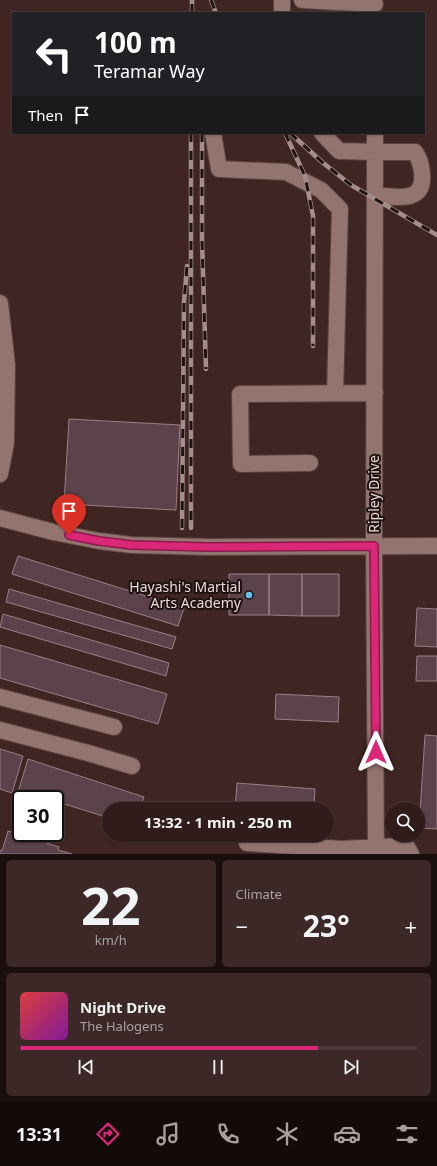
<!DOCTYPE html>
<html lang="en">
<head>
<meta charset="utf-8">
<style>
  :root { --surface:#301c1a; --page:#3c2927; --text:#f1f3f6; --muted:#a8a1a2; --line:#4b3a39; --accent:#db2777 }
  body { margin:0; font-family:"Noto Sans",sans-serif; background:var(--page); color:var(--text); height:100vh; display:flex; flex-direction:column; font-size:15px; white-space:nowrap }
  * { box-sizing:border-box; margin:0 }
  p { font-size:13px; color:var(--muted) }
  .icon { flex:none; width:22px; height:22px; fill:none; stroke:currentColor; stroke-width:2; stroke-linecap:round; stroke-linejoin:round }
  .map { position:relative; height:854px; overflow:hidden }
  .drawer { display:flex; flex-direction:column; gap:6px; padding:6px; background:#1a0f0e; flex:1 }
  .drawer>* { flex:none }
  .hud { position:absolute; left:12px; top:12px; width:413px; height:122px; border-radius:0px; box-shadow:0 1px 3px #0004,0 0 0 1px var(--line); background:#202124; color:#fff; overflow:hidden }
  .controls { position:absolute; left:385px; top:802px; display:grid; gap:8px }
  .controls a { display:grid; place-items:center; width:40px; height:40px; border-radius:50%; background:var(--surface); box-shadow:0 1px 3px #0004,0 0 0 1px var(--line); font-size:20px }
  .speed { position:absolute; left:12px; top:790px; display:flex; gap:8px; font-size:20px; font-weight:700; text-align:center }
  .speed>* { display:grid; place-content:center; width:52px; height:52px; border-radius:50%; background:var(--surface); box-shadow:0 1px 3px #0004,0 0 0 1px var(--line); line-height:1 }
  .speed .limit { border:2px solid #111; border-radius:6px; background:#fff; color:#111 }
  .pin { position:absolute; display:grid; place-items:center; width:34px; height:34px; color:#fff; margin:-41px -17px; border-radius:50% 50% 50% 0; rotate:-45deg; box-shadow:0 0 4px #0007 }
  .pin .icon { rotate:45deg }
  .me { position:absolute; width:44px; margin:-22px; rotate:0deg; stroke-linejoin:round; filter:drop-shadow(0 0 3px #0008) }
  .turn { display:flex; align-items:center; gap:14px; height:84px; padding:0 16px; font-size:18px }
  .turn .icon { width:52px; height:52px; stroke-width:2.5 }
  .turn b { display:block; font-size:28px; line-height:34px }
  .then { display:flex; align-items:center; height:38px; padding:0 16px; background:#0003; gap:8px; font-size:15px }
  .big { font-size:30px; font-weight:700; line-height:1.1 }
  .drawer .card { flex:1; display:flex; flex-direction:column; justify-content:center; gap:6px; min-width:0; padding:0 14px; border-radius:6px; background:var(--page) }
  .drawer .dial { align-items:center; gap:0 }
  .dial b { font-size:52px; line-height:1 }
  .song { display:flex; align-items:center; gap:12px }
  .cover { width:48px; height:48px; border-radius:6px; background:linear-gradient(135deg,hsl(0 70% 55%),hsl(290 70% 35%)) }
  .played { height:4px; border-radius:2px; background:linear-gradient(90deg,var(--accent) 75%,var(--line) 75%) }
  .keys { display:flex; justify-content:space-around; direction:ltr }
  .heat { display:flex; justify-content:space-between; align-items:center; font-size:22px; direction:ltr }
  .drawer .tiles { flex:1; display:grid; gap:6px; grid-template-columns:1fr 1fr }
  .card:last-child { grid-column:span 2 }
  .trip { position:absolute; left:102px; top:802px; width:232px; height:40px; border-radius:20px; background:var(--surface); box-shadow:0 1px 3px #0004,0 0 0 1px var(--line); font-weight:700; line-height:40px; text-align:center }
  .dock { display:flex; height:64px; justify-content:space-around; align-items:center; background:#130b0a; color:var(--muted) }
  .dock .icon { width:28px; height:28px }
  .dock .current { color:var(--accent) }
  .dock b { font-size:18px; color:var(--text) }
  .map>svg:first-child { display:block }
  .building { fill:#5c424b; stroke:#9c7e88 }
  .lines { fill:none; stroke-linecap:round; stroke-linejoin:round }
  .minor-casing { stroke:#594341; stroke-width:18 }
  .minor { stroke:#93746f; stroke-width:16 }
  .rail-casing { stroke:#a38e8b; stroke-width:4.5 }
  .rail { stroke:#1e1311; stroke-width:3; stroke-dasharray:9; stroke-linecap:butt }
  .route-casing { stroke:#8e194d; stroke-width:10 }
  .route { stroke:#db2777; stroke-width:7 }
  .poi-dot { fill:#66c4ef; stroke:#1e1311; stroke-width:1.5 }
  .labels { text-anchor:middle; stroke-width:4; stroke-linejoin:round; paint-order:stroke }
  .street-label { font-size:14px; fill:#ead8d6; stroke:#1e1311 }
  .poi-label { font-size:14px; fill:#ead8d6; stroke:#1e1311; text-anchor:end }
</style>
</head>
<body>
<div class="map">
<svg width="437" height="854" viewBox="0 0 437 854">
  <rect width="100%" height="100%" fill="#402623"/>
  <path class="building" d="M69 419 180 425 176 510 64 504Z
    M18 556 184 608 178 626 12 574Z
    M229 574H269V615H229Z
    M269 574H302V616L269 615Z
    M302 574H339V616H302Z
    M9 589 176 637 172 649 6 602Z
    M417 608 437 609V647L415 646Z
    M3 614 169 663 166 676 0 627Z
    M0 645 167 694 158 724 0 678Z
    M417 656H437V681H416Z
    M276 694 339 697 338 722 275 719Z
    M425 735 437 736V829L419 828Z
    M0 749 23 756 12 793 0 789Z
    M28 759 144 797 140 809H109V818L55 801V799H50L19 789Z
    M237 783 315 789 314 809H235Z
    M8 831 59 847 58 850 72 854H0V850L2 851Z"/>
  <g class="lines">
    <defs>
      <path id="minor" d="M282 0V13
        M302 0 375 4
        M213 133 219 169 286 172 321 190 340 209 335 393
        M322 133 339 151 375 152H415C420 159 421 165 422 173 425 204 396 197 375 195
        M375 133 374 546 376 854
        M0 303 7 365 6 443 0 474
        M310 463 241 464 240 394 375 393
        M0 518 53 532 99 541 132 545 208 547 437 546
        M0 697 114 727
        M0 730 88 753 132 766
        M247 843 342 849 400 846 407 847 411 854"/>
    </defs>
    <use href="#minor" class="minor-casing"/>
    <use href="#minor" class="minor"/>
    <defs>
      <path id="rail" d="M211 0 216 13
        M192 13V0
        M191 133V528
        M202 133V241L206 369
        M285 133 305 176 313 216V346
        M290 133 322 162 351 185 437 235
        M182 528 184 302 187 266"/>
    </defs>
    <use href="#rail" class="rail-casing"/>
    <use href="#rail" class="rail"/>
  </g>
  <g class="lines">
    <defs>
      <path id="route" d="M69 535 99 541 132 545 208 547 374 546 376 752"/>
    </defs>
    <use href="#route" class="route-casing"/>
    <use href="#route" class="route"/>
  </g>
  <circle class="poi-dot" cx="249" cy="595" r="4"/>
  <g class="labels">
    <g class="street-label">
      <text transform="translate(374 494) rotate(-90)" y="5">Ripley Drive</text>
    </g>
    <g class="poi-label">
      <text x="241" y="592">Hayashi's Martial<tspan x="241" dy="16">Arts Academy</tspan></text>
    </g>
  </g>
</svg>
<div class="controls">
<a><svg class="icon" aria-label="search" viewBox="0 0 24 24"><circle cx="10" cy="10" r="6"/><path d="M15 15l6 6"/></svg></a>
</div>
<div class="speed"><div class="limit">30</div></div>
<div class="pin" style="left:69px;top:535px;background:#d93025"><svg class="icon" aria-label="arrive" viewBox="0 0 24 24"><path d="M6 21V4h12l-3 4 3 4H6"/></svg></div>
<svg class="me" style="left:376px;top:752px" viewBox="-20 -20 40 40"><path d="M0-17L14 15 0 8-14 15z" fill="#db2777" stroke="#fff" stroke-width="4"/></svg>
<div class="trip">13:32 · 1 min · 250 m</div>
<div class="hud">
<div class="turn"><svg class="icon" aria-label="left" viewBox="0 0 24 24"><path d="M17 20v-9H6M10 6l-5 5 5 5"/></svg><div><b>100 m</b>Teramar Way</div></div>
<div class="then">Then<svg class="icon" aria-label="arrive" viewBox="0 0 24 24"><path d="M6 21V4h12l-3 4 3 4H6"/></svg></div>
</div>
</div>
<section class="drawer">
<div class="tiles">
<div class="card dial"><b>22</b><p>km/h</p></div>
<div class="card"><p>Climate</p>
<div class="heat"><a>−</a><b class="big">23°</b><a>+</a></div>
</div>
<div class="card">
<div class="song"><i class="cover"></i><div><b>Night Drive</b><p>The Halogens</p></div></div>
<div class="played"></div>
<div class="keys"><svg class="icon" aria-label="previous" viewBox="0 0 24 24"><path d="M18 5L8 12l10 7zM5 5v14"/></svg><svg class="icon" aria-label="pause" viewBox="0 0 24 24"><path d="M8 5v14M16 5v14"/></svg><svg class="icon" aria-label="next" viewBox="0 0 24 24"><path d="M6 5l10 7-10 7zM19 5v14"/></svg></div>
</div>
</div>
</section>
<nav class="dock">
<b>13:31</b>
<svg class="icon current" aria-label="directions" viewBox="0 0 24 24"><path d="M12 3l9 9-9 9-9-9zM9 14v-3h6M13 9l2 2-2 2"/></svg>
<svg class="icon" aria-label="music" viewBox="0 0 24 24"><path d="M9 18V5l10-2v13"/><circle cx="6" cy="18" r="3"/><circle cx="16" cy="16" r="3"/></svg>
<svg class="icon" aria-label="phone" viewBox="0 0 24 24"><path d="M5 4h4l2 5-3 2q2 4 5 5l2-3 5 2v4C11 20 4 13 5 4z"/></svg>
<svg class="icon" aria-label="climate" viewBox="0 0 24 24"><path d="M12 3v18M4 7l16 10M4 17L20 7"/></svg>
<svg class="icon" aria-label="car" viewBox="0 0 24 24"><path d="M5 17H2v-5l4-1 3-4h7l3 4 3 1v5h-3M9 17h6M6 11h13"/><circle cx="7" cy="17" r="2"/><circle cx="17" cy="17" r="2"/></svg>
<svg class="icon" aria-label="filters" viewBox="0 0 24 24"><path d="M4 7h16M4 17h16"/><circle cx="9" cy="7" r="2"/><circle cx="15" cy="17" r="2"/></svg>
</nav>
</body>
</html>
